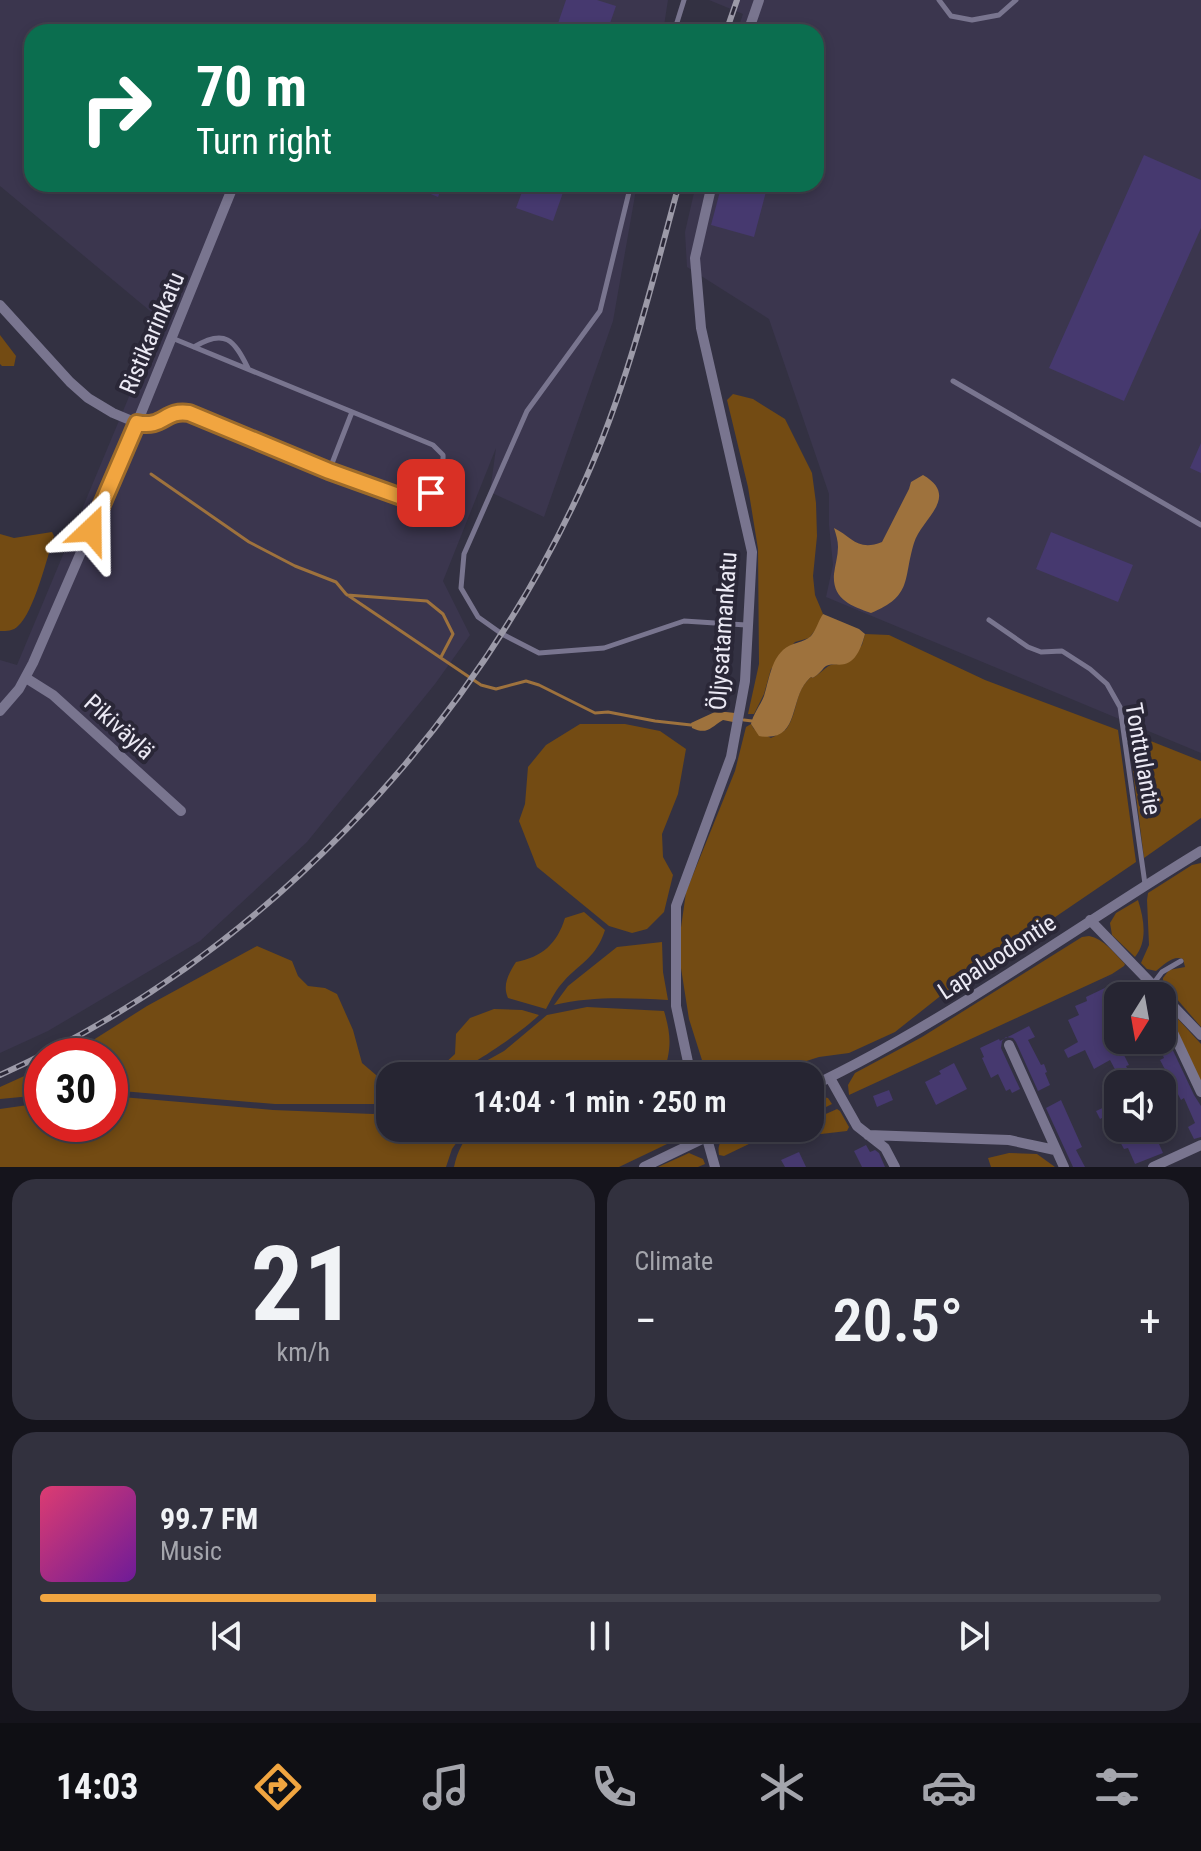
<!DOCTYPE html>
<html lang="en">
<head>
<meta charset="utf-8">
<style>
  :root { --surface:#262532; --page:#32313e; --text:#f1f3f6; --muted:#a4a5ac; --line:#42424d; --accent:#f1a540 }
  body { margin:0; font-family:"Roboto Condensed",sans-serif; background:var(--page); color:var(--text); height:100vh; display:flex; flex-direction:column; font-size:30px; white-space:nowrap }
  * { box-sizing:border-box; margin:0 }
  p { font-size:26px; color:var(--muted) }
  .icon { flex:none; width:44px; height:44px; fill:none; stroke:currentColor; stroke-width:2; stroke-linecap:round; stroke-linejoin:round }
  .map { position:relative; height:1167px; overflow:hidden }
  .drawer { display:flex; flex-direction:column; gap:12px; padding:12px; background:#15141c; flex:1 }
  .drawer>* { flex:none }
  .hud { position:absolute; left:24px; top:24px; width:800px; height:168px; border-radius:24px; box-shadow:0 4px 12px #0003,0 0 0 2px var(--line); background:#0b6e4f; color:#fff; overflow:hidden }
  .needle { width:52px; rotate:191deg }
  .buttons { position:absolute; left:1104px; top:982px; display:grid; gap:16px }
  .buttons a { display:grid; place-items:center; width:72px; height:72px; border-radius:16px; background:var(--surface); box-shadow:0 4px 12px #0003,0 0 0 2px var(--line); font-size:40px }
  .speed { position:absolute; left:24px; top:1038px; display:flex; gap:16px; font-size:40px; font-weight:700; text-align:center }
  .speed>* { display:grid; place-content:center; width:104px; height:104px; border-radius:50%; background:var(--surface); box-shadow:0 4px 12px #0003,0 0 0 2px var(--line); line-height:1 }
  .speed .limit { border:12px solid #d22; background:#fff; color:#111 }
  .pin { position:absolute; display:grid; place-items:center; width:68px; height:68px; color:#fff; margin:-34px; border-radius:16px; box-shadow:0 4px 12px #0006 }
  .me { position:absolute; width:88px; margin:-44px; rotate:23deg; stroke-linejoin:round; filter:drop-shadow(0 0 6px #0008) }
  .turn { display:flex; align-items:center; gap:28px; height:168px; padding:0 40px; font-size:36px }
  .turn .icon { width:104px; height:104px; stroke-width:2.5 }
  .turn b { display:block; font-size:56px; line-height:68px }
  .big { font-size:60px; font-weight:600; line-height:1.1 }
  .drawer .widget { flex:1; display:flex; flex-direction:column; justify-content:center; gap:12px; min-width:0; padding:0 28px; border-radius:24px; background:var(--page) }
  .drawer .dial { align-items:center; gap:0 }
  .dial b { font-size:104px; line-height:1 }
  .song { display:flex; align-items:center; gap:24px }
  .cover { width:96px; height:96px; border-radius:12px; background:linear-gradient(135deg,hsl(340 70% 55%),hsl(280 70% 35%)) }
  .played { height:8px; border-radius:4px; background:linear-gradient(90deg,var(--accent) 30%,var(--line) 30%) }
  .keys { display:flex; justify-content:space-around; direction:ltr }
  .heat { display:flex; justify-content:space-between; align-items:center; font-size:44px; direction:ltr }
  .drawer .tiles { flex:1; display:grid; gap:12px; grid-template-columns:1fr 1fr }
  .widget:last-child { grid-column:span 2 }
  .trip { position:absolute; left:376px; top:1062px; width:448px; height:80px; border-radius:24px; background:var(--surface); box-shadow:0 4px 12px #0003,0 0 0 2px var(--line); font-weight:600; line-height:80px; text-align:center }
  .tab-bar { display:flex; height:128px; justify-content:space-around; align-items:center; background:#0f0f14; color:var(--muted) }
  .tab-bar .icon { width:56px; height:56px }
  .tab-bar .on { color:var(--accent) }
  .tab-bar b { font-size:36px; color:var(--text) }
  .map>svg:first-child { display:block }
  .built { fill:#3b364e }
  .green { fill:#734b13 }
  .water { fill:#9e723d }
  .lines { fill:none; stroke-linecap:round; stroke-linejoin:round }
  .stream { stroke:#9e723d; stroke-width:3 }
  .building { fill:#46396f }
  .service { stroke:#79758f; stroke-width:5 }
  .minor { stroke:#79758f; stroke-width:10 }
  .rail-casing { stroke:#9c9aa8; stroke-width:6 }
  .rail { stroke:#2a2737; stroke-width:3; stroke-dasharray:9; stroke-linecap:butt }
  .route-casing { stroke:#9d6b2a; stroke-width:20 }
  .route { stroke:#f1a540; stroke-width:14 }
  .labels { text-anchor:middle; stroke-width:8; stroke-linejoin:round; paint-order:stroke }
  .street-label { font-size:24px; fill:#eceaf5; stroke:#2a2737 }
</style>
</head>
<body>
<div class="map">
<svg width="1201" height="1167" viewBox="0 0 1201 1167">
  <rect width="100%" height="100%" fill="#333142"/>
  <path class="built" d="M0 0H668L663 32H32V184H637L613 321 544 517 490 492 496 448 443 581 470 635 435 684 307 842 200 941 48 1031 0 1053V660L17 665 161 320 0 186Z
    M709 0H1201V753L826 597 833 565 829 525V494L769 319 687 267 685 232 696 184H816V32H737L743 14Z"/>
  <path class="green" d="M0 335 16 356 14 366H2L0 364Z
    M733 394 753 399 785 419 812 473 816 503 817 536 813 576 815 595 823 614 817 628 809 638 795 642 771 669 764 694 754 714H748L759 664 758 549 748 487 727 400Z
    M52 532 54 536C47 558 34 612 18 626 13 631 7 631 0 631V534L14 538Z
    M865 634 889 635 985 680 1118 730 1136 862 948 990 895 1032 849 1053 819 1057 800 1063 786 1076H707L689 1019 678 949 686 892 735 771 746 727 751 724 754 729 771 738C776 735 783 733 787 728 797 714 795 694 807 681 815 672 808 682 817 675 831 665 826 664 845 664L862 645Z
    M580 724H625L660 731 686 749 678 794 662 834 663 857 673 875 664 912 647 929 632 933 609 926 537 867 519 821 525 804 528 767 546 745Z
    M1128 732 1201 761V818L1144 858Z
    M1201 863V1027L1163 983V978L1169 970 1185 967 1183 959C1173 955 1164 965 1156 971L1147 969 1141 963 1149 945 1147 900 1148 893 1192 865Z
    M1138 900C1144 919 1148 941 1135 957L1112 935 1110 923 1116 913Z
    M584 912 605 930C596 958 581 962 564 981 556 989 551 1000 546 1009L508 998C502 985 509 973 516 962 542 957 557 944 565 918Z
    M1089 936C1104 939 1114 953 1125 964L1124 966 1112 974 849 1095 848 1085 855 1073 922 1037 1082 937Z
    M662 942 663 972 668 1000C629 998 592 996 554 1005L568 986 617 947Z
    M257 946 292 961 298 976 308 986 325 988 337 994 353 1030 362 1063 383 1081H390V1102L386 1104H275L110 1090V1056H68L147 1006Z
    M587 1007 664 1011C672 1038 671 1049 663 1076H459L504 1051 547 1015Z
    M1168 1008 1201 1044V1082L1167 1009Z
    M494 1009 522 1010 539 1015C522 1032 465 1072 443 1076 435 1077 426 1076 417 1076L443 1065 455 1054 456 1034 470 1018Z
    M42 1068V1095L0 1099V1087Z
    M813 1095 828 1098 832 1104 810 1115V1096Z
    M110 1096 273 1110 373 1114 390 1109V1128H467L452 1149 446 1167H0V1109L42 1103V1124H110Z
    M837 1109 840 1111 849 1127 847 1131 821 1134 789 1133 796 1128H810V1121Z
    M477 1128H689L688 1134 619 1167H454C457 1152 464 1137 477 1128Z
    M742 1128H782L724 1156 719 1155C716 1138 729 1135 742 1128Z
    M689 1153 703 1159 705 1164 698 1167H658Z
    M1009 1153 1037 1154 1055 1167H991L988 1158Z"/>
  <path class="water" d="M923 475C961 497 921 519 914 543 903 579 913 596 871 613 851 606 832 599 834 574 835 565 838 556 838 547 838 541 836 534 834 528 852 537 858 552 882 542L909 489 911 482Z
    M823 614 859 629 865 634C862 645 857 661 845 664 838 666 833 663 826 666 823 668 821 672 817 675 808 682 815 672 807 681 789 701 800 743 759 736L751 724C753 714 760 706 764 696 769 680 771 661 783 650 791 642 804 643 811 636 817 629 818 621 823 614Z
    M717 711 735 713 733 722 723 720C710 728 707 735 692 728L691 723Z"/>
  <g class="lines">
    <path class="stream" d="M151 474 249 542 295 566 336 582 346 594 481 685 496 689 526 681 539 685 595 713 608 712 655 721 691 725
      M347 595 427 601 443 614 453 634 441 657
      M744 720 752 721"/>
  </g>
  <path class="building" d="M566 0H597L616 6 607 32H555Z
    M1144 155 1201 180V228L1124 401 1049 368Z
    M406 184H443L438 197Z
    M525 184H566L553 221 516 208Z
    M722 184H768L754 237 711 225Z
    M1201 443V473L1190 468Z
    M1051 532 1133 565 1118 602 1036 569Z
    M1107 987 1113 1001 1110 1002 1118 1020V1047L1126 1043 1130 1052 1124 1055 1129 1065 1126 1066 1135 1084H1106L1119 1077 1110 1060 1094 1069 1085 1050 1068 1058 1064 1050 1078 1042 1068 1020 1079 1015 1075 1006 1087 1001 1086 997Z
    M1029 1026 1035 1037 1028 1040 1041 1065 1044 1064 1047 1072 1045 1073 1050 1085 1038 1091 1016 1042 1013 1038 1006 1037 1002 1041 1001 1048 1020 1089 1012 1093 1010 1089 1006 1091 998 1074 991 1078 982 1058 984 1057 980 1048 999 1039 1000 1041Z
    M1156 1040H1168L1194 1095 1201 1106V1137L1194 1139 1188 1127 1195 1123 1184 1098 1181 1100 1160 1060 1164 1058Z
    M954 1063 967 1089 936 1105 925 1082 941 1074 939 1071Z
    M889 1090 893 1100 877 1107 873 1096Z
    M1061 1100 1082 1147 1076 1150 1085 1167H1073L1046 1108Z
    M1118 1101V1110L1100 1119 1096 1111Z
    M1121 1128H1152L1163 1153 1135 1164 1128 1148 1124 1149 1118 1138 1124 1135Z
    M866 1145 870 1152 875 1150 879 1153 885 1167H862L854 1151Z
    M799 1152 806 1167H785L781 1160Z"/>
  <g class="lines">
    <path class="service" d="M939 0 951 16 972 20 999 15 1016 0
      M674 32 684 0
      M631 184 600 311 527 411 464 554 461 588 478 617 502 634 539 653 604 648 684 621 746 625
      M194 347C225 328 234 340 248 368
      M953 381 1201 525
      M138 423C162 429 166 410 189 413L329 471 407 499C414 500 421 501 427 497 435 491 444 465 443 455L433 445 172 338
      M329 471 352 412
      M989 620 1028 647 1041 652 1062 651 1090 669 1107 684 1120 707 1145 884
      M1153 984 1162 972 1181 961"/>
    <path class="minor" d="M748 32 759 0
      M0 305 70 382 88 398 113 413 137 423
      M26 678 53 695 181 811
      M0 711 19 689 33 663 137 423 234 184
      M1090 920 1201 1035
      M1162 1009 1201 1092
      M1009 1045 1064 1167
      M691 1076 676 1006V906L731 757 745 681 752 552 701 328 695 258 712 184
      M830 1078 857 1126 885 1148 895 1167
      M810 1087C948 1021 1071 930 1201 851
      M704 1128 715 1167
      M868 1135 1009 1140 1055 1150
      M644 1167 725 1128
      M1153 1167 1201 1145"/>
    <defs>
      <path id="rail" d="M726 32 737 0
        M0 1075C258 959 470 735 586 478 628 384 652 283 679 184"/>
    </defs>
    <use href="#rail" class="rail-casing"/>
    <use href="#rail" class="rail"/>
  </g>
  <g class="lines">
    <defs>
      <path id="route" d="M91 530 137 423C164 429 164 409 189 413L329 471 407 499H422L431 493"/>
    </defs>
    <use href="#route" class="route-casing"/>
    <use href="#route" class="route"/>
  </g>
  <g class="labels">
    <g class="street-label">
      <text transform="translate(152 333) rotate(-67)" y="8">Ristikarinkatu</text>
      <text transform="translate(723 631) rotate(-86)" y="8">Öljysatamankatu</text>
      <text transform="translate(119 727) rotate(42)" y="8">Pikiväylä</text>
      <text transform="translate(1143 759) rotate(80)" y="8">Tonttulantie</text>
      <text transform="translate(997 957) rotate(-33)" y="8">Lapaluodontie</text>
    </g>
  </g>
</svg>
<div class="buttons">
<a><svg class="needle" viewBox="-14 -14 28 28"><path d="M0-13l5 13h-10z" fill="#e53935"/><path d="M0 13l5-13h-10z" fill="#a4a5ac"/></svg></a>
<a><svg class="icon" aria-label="sound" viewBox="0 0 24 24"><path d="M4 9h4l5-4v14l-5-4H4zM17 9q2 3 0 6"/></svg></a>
</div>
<div class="speed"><div class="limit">30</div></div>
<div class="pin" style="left:431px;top:493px;background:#d93025"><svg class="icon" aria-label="arrive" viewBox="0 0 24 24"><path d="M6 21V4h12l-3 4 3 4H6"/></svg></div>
<svg class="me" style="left:91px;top:530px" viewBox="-20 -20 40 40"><path d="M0-17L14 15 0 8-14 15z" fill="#f1a540" stroke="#fff" stroke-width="4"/></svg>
<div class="trip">14:04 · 1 min · 250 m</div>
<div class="hud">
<div class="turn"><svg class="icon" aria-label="right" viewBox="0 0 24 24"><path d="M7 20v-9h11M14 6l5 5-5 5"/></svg><div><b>70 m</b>Turn right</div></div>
</div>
</div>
<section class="drawer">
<div class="tiles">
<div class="widget dial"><b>21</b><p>km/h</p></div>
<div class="widget"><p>Climate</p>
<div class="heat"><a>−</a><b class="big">20.5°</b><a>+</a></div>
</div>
<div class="widget">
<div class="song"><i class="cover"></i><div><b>99.7 FM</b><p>Music</p></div></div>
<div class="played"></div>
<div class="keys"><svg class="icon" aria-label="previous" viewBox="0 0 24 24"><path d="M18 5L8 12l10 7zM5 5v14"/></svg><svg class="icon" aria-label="pause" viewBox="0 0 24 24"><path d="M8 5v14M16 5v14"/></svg><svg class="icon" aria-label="next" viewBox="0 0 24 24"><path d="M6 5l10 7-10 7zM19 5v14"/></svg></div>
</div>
</div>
</section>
<nav class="tab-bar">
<b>14:03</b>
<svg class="icon on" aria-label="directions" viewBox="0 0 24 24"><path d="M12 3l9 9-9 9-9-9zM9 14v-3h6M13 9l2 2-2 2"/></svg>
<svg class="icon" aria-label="music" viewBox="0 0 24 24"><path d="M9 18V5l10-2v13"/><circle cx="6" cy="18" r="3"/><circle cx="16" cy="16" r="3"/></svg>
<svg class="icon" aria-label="phone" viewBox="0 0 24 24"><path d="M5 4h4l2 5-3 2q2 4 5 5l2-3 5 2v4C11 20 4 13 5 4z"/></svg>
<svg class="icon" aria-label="climate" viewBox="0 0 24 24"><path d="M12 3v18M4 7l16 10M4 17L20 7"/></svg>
<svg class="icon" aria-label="car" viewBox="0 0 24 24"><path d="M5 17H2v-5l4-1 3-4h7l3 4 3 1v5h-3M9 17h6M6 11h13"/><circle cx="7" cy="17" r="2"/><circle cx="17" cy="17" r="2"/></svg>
<svg class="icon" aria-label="filters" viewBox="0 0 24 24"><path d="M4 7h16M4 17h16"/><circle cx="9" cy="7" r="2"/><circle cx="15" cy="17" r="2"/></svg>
</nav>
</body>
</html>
